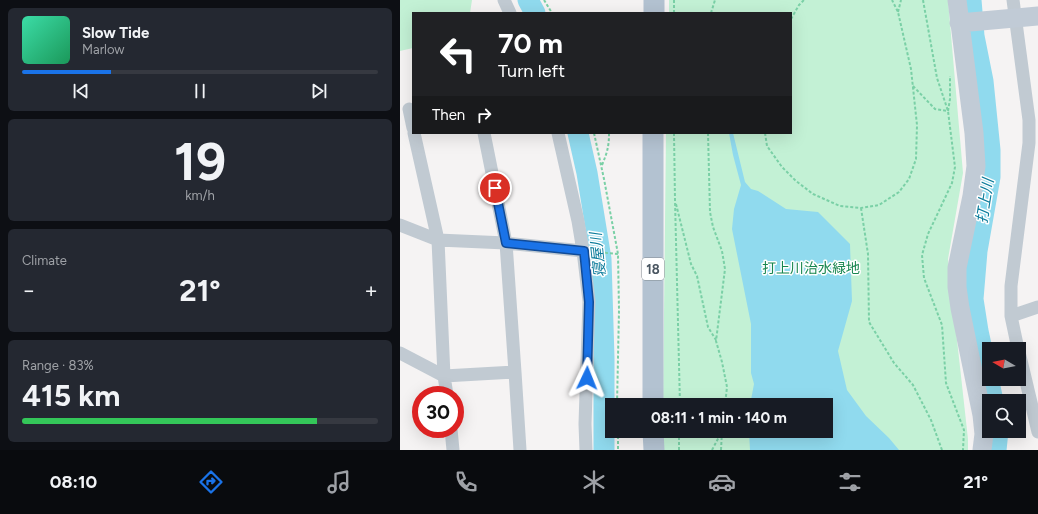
<!DOCTYPE html>
<html lang="en">
<head>
<meta charset="utf-8">
<style>
  :root { --surface:#171b24; --page:#242831; --text:#f1f3f6; --muted:#9ea1a6; --line:#363941; --accent:#1a73e8 }
  body { margin:0; font-family:Figtree,"Noto Sans JP",sans-serif; background:var(--page); color:var(--text); height:100vh; display:flex; flex-direction:column; font-size:15px; white-space:nowrap }
  * { box-sizing:border-box; margin:0 }
  p { font-size:13px; color:var(--muted) }
  .icon { flex:none; width:22px; height:22px; fill:none; stroke:currentColor; stroke-width:2; stroke-linecap:round; stroke-linejoin:round }
  .map { position:relative; flex:1; overflow:hidden }
  .details { display:flex; flex-direction:column; gap:8px; padding:8px; background:#0d0f14; width:400px }
  .details>* { flex:none }
  .guide { position:absolute; left:12px; top:12px; width:380px; height:122px; border-radius:0px; box-shadow:0 4px 16px #0002; background:#202124; color:#fff; overflow:hidden }
  .needle { width:26px; rotate:280deg }
  .fabs { position:absolute; left:582px; top:342px; display:grid; gap:8px }
  .fabs a { display:grid; place-items:center; width:44px; height:44px; border-radius:0px; background:var(--surface); box-shadow:0 4px 16px #0002; font-size:20px }
  .speed { position:absolute; left:12px; top:386px; display:flex; gap:8px; font-size:20px; font-weight:700; text-align:center }
  .speed>* { display:grid; place-content:center; width:52px; height:52px; border-radius:50%; background:var(--surface); box-shadow:0 4px 16px #0002; line-height:1 }
  .speed .limit { border:6px solid #d22; background:#fff; color:#111 }
  .pin { position:absolute; display:grid; place-items:center; width:34px; height:34px; color:#fff; margin:-17px; border:2px solid #fff; border-radius:50%; box-shadow:0 1px 4px #0007 }
  .me { position:absolute; width:44px; margin:-22px; rotate:2deg; stroke-linejoin:round; filter:drop-shadow(0 0 3px #0008) }
  .turn { display:flex; align-items:center; gap:14px; height:84px; padding:0 20px; font-size:18px }
  .turn .icon { width:52px; height:52px; stroke-width:2.5 }
  .turn b { display:block; font-size:28px; line-height:34px }
  .then { display:flex; align-items:center; height:38px; padding:0 20px; background:#0003; gap:8px; font-size:15px }
  .big { font-size:30px; font-weight:700; line-height:1.1 }
  .details .widget { flex:1; display:flex; flex-direction:column; justify-content:center; gap:6px; min-width:0; padding:0 14px; border-radius:6px; background:var(--page) }
  .details .dial { align-items:center; gap:0 }
  .dial b { font-size:52px; line-height:1 }
  .song { display:flex; align-items:center; gap:12px }
  .cover { width:48px; height:48px; border-radius:6px; background:linear-gradient(135deg,hsl(160 70% 55%),hsl(150 70% 35%)) }
  .played { height:4px; border-radius:2px; background:linear-gradient(90deg,var(--accent) 25%,var(--line) 25%) }
  .keys { display:flex; justify-content:space-around; direction:ltr }
  .heat { display:flex; justify-content:space-between; align-items:center; font-size:22px; direction:ltr }
  .charge { height:6px; border-radius:3px; background:linear-gradient(90deg,#34c759 83%,var(--line) 0) }
  .trip { position:absolute; left:205px; top:398px; width:228px; height:40px; border-radius:0px; background:var(--surface); box-shadow:0 4px 16px #0002; font-weight:700; line-height:40px; text-align:center }
  .dock { display:flex; height:64px; justify-content:space-around; align-items:center; background:#090b0e; color:var(--muted) }
  .dock .icon { width:28px; height:28px }
  .dock .selected { color:var(--accent) }
  .dock b { font-size:18px; color:var(--text) }
  main { display:flex; flex:1; min-height:0 }
  .map>svg:first-child { display:block }
  .green { fill:#c3f1d5 }
  .water { fill:#90daee }
  .lines { fill:none; stroke-linecap:round; stroke-linejoin:round }
  .river { stroke:#90daee; stroke-width:21 }
  .path { stroke:#7ad0a6; stroke-width:2; stroke-dasharray:3 2; stroke-linecap:butt }
  .street { stroke:#c1cad2; stroke-width:13 }
  .secondary { stroke:#c1cbd6; stroke-width:19 }
  .primary { stroke:#b3c2d1; stroke-width:21 }
  .route-casing { stroke:#114b97; stroke-width:10 }
  .route { stroke:#1a73e8; stroke-width:7 }
  .labels { text-anchor:middle; stroke-width:3; stroke-linejoin:round; paint-order:stroke }
  .shield { fill:#fff; stroke:#808990; stroke-width:1 }
  .shield-label { font-size:13px; font-weight:bold; fill:#4a5661 }
  .park-label { font-size:14px; fill:#17864f; stroke:#fff }
  .water-label { font-size:15px; font-style:italic; fill:#0c7c9b; stroke:#fff }
</style>
</head>
<body>
<main>
<section class="details">
<div class="widget">
<div class="song"><i class="cover"></i><div><b>Slow Tide</b><p>Marlow</p></div></div>
<div class="played"></div>
<div class="keys"><svg class="icon" aria-label="previous" viewBox="0 0 24 24"><path d="M18 5L8 12l10 7zM5 5v14"/></svg><svg class="icon" aria-label="pause" viewBox="0 0 24 24"><path d="M8 5v14M16 5v14"/></svg><svg class="icon" aria-label="next" viewBox="0 0 24 24"><path d="M6 5l10 7-10 7zM19 5v14"/></svg></div>
</div>
<div class="widget dial"><b>19</b><p>km/h</p></div>
<div class="widget"><p>Climate</p>
<div class="heat"><a>−</a><b class="big">21°</b><a>+</a></div>
</div>
<div class="widget"><p>Range · 83%</p><b class="big">415 km</b><div class="charge"></div></div>
</section>
<div class="map">
<svg width="638" height="450" viewBox="0 0 638 450">
  <rect width="100%" height="100%" fill="#f5f3f3"/>
  <path class="green" d="M0 0H72L70 13H13V48L0 51Z
    M269 0H548L563 173 548 259 568 439V450H263V431H426V405H263L266 133H391V13H269Z"/>
  <path class="water" d="M329 133H333L345 182 351 189 358 191 386 209 418 212 450 244 452 301 438 351 447 390 466 416 489 438 499 450H350L349 431H426V405H350L354 384 351 373V324L332 229 334 209 341 185 333 155Z"/>
  <g class="lines">
    <path class="river" d="M128 0 135 13
      M571 0 574 36 583 81 590 150V177L577 251 573 299 578 331 593 401
      M178 133 187 173 201 259 204 358V450
      M596 450 598 431"/>
    <path class="path" d="M144 0 152 13
      M523 0 537 78 548 111 555 167 552 183 528 234 522 255 524 278 542 325 546 383 564 430 563 450
      M498 12 501 0
      M274 13V0
      M311 13 315 0
      M391 19 399 5 404 0
      M513 86 535 109 548 111 550 99V76
      M194 133 204 179 218 254 219 310 217 405
      M274 133 275 200 280 405
      M308 133 310 212 313 227 322 251 325 269 316 341 322 362 327 387 325 405
      M365 133 367 146 382 167 396 181 413 194 440 206 461 208 479 205 499 192 509 179 516 159 517 125 511 69 498 12 492 0
      M202 165C207 153 209 147 209 133
      M276 204 291 264 297 276 308 327 316 340
      M461 208 468 254 469 322 494 363 513 385 531 420 542 450
      M195 252 218 254
      M218 431V450
      M279 450V431
      M312 450 320 435
      M321 450 322 431"/>
    <path class="street" d="M104 0 110 13
      M613 0 629 120V143L611 286V316L618 349
      M9 109 13 128
      M14 133 38 240 44 376 115 372
      M84 133 106 243 115 372 120 450
      M158 133 178 221 183 251 189 301 185 424 186 450
      M0 225 38 240 106 243 183 251
      M611 316 638 307
      M619 352 638 432
      M0 353 44 376 47 395
      M51 429 53 450"/>
    <path class="secondary" d="M557 0 574 133 576 166 572 196 557 268V287L560 308 582 415 584 434 582 450
      M559 23 638 16"/>
    <path class="primary" d="M254 13V0
      M253 405V133
      M253 431 254 450"/>
  </g>
  <g class="lines">
    <defs>
      <path id="route" d="M95 188 106 243 184 251 189 302 187 378"/>
    </defs>
    <use href="#route" class="route-casing"/>
    <use href="#route" class="route"/>
  </g>
  <g class="labels">
    <rect class="shield" x="242" y="258" width="22" height="22" rx="3"/>
    <g class="shield-label">
      <text x="253" y="274">18</text>
    </g>
    <g class="park-label">
      <text x="411" y="273">打上川治水緑地</text>
    </g>
    <g class="water-label">
      <text transform="translate(585 201) rotate(-81)" y="5">打上川</text>
      <text transform="translate(198 255) rotate(-96)" y="5">寝屋川</text>
    </g>
  </g>
</svg>
<div class="fabs">
<a><svg class="needle" viewBox="-14 -14 28 28"><path d="M0-13l5 13h-10z" fill="#e53935"/><path d="M0 13l5-13h-10z" fill="#9ea1a6"/></svg></a>
<a><svg class="icon" aria-label="search" viewBox="0 0 24 24"><circle cx="10" cy="10" r="6"/><path d="M15 15l6 6"/></svg></a>
</div>
<div class="speed"><div class="limit">30</div></div>
<div class="pin" style="left:95px;top:188px;background:#d93025"><svg class="icon" aria-label="arrive" viewBox="0 0 24 24"><path d="M6 21V4h12l-3 4 3 4H6"/></svg></div>
<svg class="me" style="left:187px;top:378px" viewBox="-20 -20 40 40"><path d="M0-17L14 15 0 8-14 15z" fill="#1a73e8" stroke="#fff" stroke-width="4"/></svg>
<div class="trip">08:11 · 1 min · 140 m</div>
<div class="guide">
<div class="turn"><svg class="icon" aria-label="left" viewBox="0 0 24 24"><path d="M17 20v-9H6M10 6l-5 5 5 5"/></svg><div><b>70 m</b>Turn left</div></div>
<div class="then">Then<svg class="icon" aria-label="right" viewBox="0 0 24 24"><path d="M7 20v-9h11M14 6l5 5-5 5"/></svg></div>
</div>
</div>
</main>
<nav class="dock">
<b>08:10</b>
<svg class="icon selected" aria-label="directions" viewBox="0 0 24 24"><path d="M12 3l9 9-9 9-9-9zM9 14v-3h6M13 9l2 2-2 2"/></svg>
<svg class="icon" aria-label="music" viewBox="0 0 24 24"><path d="M9 18V5l10-2v13"/><circle cx="6" cy="18" r="3"/><circle cx="16" cy="16" r="3"/></svg>
<svg class="icon" aria-label="phone" viewBox="0 0 24 24"><path d="M5 4h4l2 5-3 2q2 4 5 5l2-3 5 2v4C11 20 4 13 5 4z"/></svg>
<svg class="icon" aria-label="climate" viewBox="0 0 24 24"><path d="M12 3v18M4 7l16 10M4 17L20 7"/></svg>
<svg class="icon" aria-label="car" viewBox="0 0 24 24"><path d="M5 17H2v-5l4-1 3-4h7l3 4 3 1v5h-3M9 17h6M6 11h13"/><circle cx="7" cy="17" r="2"/><circle cx="17" cy="17" r="2"/></svg>
<svg class="icon" aria-label="filters" viewBox="0 0 24 24"><path d="M4 7h16M4 17h16"/><circle cx="9" cy="7" r="2"/><circle cx="15" cy="17" r="2"/></svg>
<b>21°</b>
</nav>
</body>
</html>
